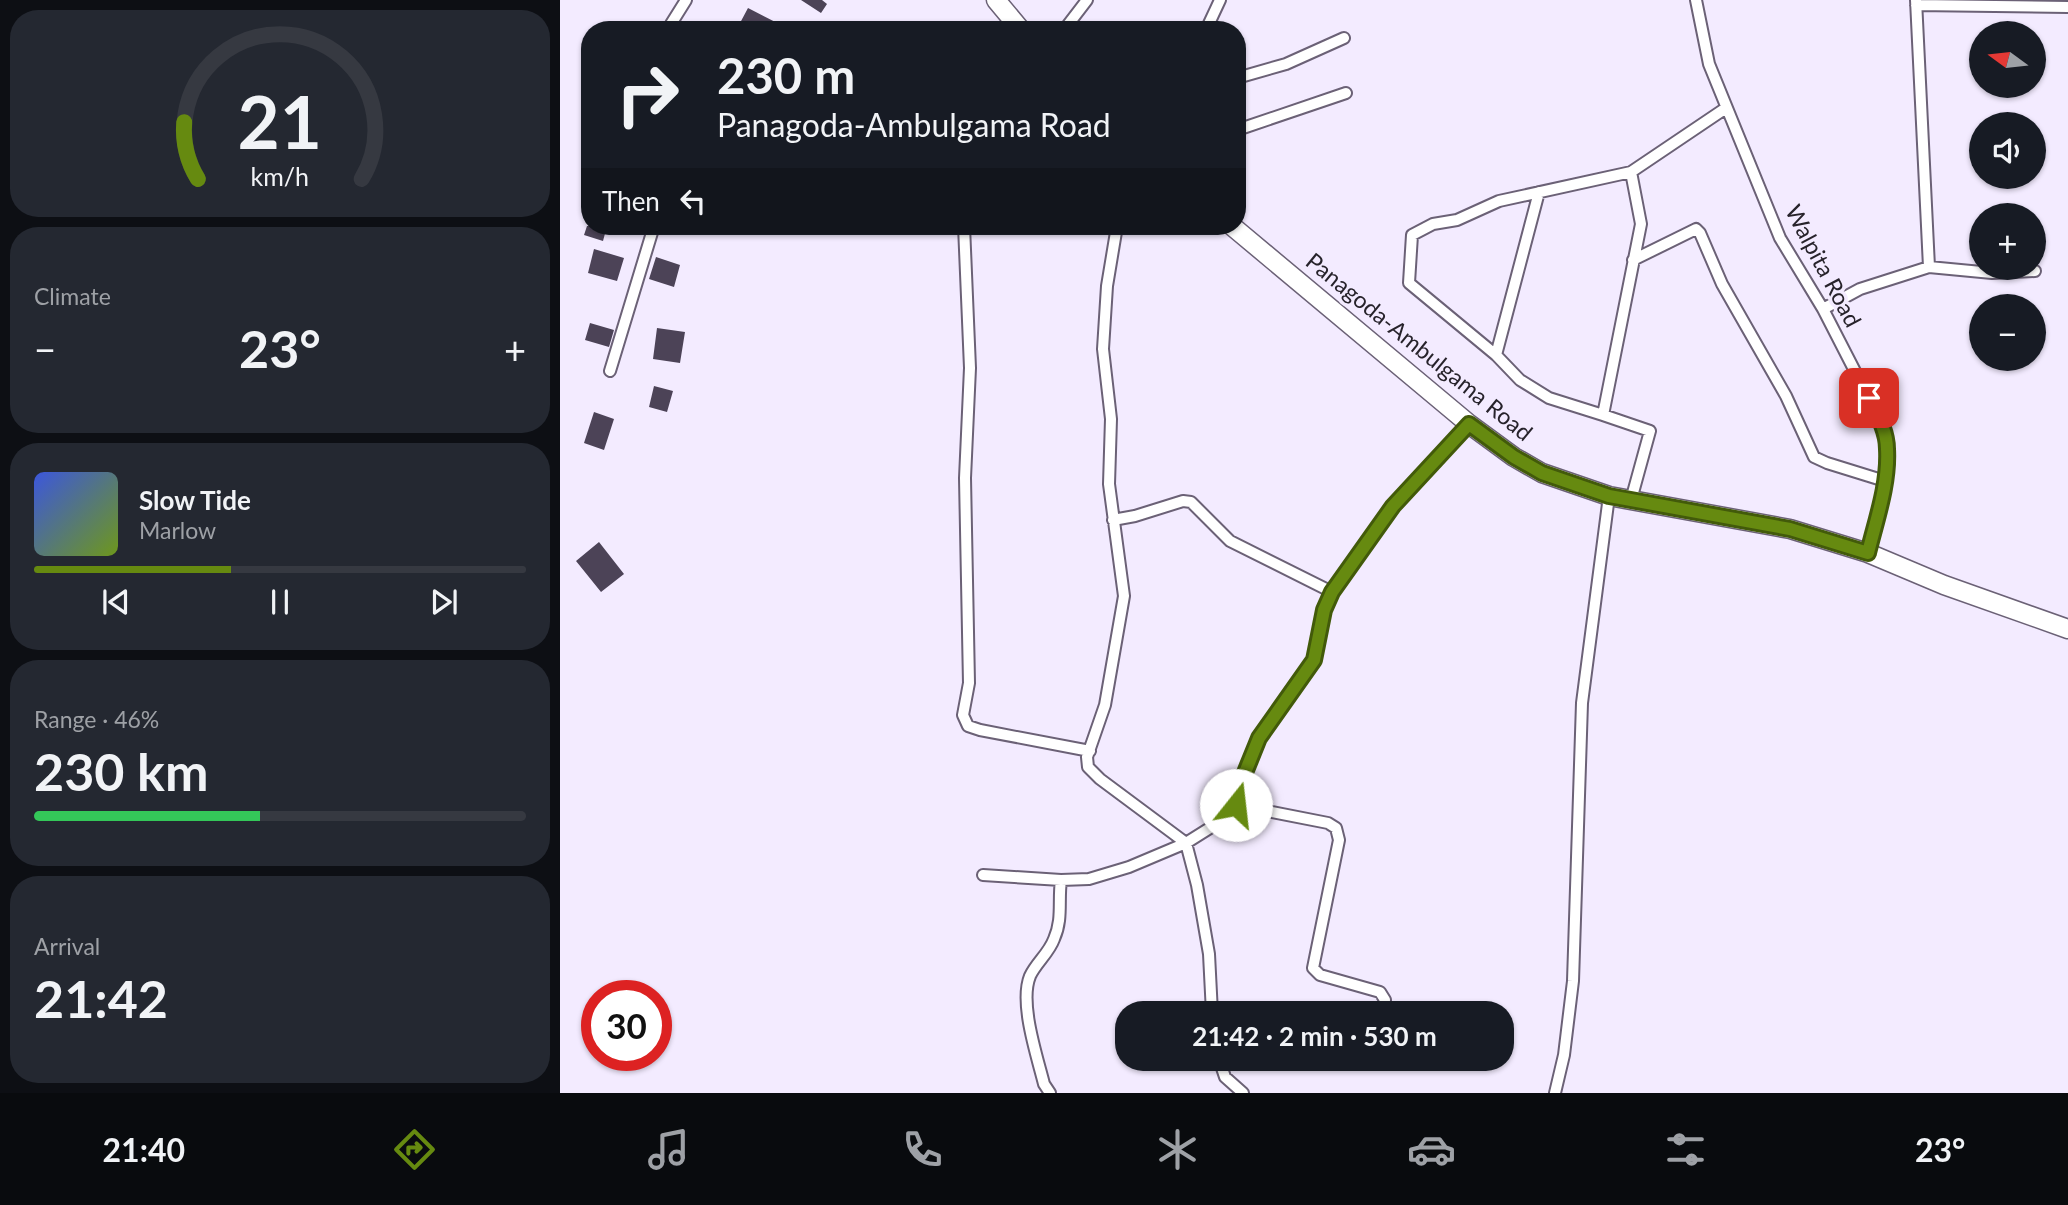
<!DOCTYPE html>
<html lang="en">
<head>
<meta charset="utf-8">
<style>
  :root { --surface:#171b24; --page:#242831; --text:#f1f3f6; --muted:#9ea1a6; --line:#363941; --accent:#668a10 }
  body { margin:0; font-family:Lato,sans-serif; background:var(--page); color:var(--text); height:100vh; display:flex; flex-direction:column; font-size:26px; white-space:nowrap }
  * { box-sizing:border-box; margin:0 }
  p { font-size:23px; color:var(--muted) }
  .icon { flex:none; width:38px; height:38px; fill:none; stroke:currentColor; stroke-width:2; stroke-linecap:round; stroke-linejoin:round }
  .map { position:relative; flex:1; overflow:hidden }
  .details { display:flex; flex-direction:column; gap:10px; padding:10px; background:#0d0f14; width:560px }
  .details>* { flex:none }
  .guide { position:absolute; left:21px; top:21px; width:665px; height:214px; border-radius:28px; box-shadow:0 2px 5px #0004; background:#171b24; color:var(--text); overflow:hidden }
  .needle { width:46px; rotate:285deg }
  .fabs { position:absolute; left:1409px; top:21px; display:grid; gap:14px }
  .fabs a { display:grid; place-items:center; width:77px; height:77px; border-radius:50%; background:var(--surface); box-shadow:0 2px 5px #0004; font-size:35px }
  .speed { position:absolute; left:21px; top:980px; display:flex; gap:14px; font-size:35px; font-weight:700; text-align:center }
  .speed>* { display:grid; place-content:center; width:91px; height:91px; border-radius:50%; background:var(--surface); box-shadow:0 2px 5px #0004; line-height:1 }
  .speed .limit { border:10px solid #d22; background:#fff; color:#111 }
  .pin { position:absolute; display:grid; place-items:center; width:60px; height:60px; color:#fff; margin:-30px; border-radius:14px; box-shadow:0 4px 10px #0006 }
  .me { position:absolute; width:77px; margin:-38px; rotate:16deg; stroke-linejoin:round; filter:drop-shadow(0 0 5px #0008) }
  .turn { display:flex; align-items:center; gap:24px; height:147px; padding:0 21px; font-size:32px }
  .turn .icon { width:91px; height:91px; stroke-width:2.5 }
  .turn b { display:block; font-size:49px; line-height:60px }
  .then { display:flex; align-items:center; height:66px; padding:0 21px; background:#0003; gap:14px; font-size:26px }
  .big { font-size:52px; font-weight:700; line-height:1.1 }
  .details .card { flex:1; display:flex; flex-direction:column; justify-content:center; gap:10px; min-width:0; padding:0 24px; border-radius:28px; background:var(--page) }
  .details .dial { align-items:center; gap:0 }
  .dial svg { height:182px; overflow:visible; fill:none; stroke:var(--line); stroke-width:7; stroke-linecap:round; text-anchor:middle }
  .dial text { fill:var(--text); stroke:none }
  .song { display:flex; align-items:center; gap:21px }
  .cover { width:84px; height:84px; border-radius:10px; background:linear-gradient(135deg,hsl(230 70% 55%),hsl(80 70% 35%)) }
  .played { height:7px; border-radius:4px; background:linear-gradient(90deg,var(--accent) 40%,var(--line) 40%) }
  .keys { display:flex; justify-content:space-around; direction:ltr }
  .heat { display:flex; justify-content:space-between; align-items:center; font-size:38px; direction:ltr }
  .charge { height:10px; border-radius:5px; background:linear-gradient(90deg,#34c759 46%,var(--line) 0) }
  .trip { position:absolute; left:555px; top:1001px; width:399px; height:70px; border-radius:28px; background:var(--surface); box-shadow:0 2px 5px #0004; font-weight:700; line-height:70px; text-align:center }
  .tab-bar { display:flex; height:112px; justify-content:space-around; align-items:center; background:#090b0e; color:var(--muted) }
  .tab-bar .icon { width:49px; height:49px }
  .tab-bar .selected { color:var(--accent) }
  .tab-bar b { font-size:32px; color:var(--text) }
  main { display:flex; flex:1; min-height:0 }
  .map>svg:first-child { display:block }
  .building { fill:#4c4357 }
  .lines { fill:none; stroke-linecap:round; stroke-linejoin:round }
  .minor-casing { stroke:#6b6176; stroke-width:14 }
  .primary-casing { stroke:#6b6176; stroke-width:21 }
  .minor { stroke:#fff; stroke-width:10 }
  .primary { stroke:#fff; stroke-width:18 }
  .route-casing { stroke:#425a0a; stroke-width:18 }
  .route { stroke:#668a10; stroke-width:12 }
  .labels { text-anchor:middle; stroke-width:7; stroke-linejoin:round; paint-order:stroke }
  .street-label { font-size:23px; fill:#27232b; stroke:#f3ebff }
</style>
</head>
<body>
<main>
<section class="details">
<div class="card dial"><svg viewBox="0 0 100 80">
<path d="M14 69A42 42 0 1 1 86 69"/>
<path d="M14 69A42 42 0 0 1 8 44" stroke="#668a10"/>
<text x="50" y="56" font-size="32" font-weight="700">21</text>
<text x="50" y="72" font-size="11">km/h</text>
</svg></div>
<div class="card"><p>Climate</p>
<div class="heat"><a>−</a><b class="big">23°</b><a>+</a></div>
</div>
<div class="card">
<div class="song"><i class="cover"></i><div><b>Slow Tide</b><p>Marlow</p></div></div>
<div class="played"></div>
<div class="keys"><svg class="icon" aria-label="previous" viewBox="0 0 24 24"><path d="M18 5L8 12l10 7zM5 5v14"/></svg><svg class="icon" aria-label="pause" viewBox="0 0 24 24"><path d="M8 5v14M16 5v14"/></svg><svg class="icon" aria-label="next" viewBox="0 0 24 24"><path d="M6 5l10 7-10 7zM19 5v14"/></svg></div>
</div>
<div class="card"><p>Range · 46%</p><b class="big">230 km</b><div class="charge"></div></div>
<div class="card"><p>Arrival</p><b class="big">21:42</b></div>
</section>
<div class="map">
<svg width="1508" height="1093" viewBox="0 0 1508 1093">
  <rect width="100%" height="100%" fill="#f3ebff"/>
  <path class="building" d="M241 0H262L267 4 261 13Z
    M188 8 231 30H193L180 23Z
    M27 226H47L43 241 24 235Z
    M34 249 64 258 57 281 28 273Z
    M96 257 120 265 114 287 89 279Z
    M30 323 54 330 49 347 25 340Z
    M97 328 125 332 120 363 93 359Z
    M94 386 113 391 107 412 89 407Z
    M34 412 54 419 44 450 24 443Z
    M39 542 64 574 41 592 16 561Z"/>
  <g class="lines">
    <defs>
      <path id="minor" d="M1136 0 1149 64 1220 238 1263 309 1320 420 1327 448 1325 481 1308 553
        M1356 0 1369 267
        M1356 5 1508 7
        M111 30V24L126 0
        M504 30 527 0
        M646 30 660 0
        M677 78 726 64 784 38
        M677 130 786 93
        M404 226 410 368 405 478 409 683 403 715 408 726 420 730 530 751
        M557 226 547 286 543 349 551 419 549 484 564 596 545 705 527 757 528 767 540 779 626 843 637 885 649 954 652 1013
        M1073 260 1136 229 1140 233 1162 284 1226 396 1254 457 1267 463 1325 481
        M1263 309 1300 289 1369 267 1432 273 1475 271
        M936 355 979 192
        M50 371 94 226
        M1043 415 989 398 960 380 936 355 849 283 852 235 873 224 897 220 939 201 1071 172
        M1071 500 1090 431 1043 415 1081 224 1071 172 1166 108
        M553 520 575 516 623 501 631 502 670 541 772 592
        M676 805 768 823 776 828 779 840 753 968 760 975 820 992 825 1000 822 1013
        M423 875 501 880 529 879 569 867 626 843 669 816 676 805 680 785 699 738 754 660 764 610 772 592 833 506 909 424
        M659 1059 665 1077 683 1093
        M490 1093 484 1084C477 1056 459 1003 470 976 476 963 489 953 494 939 503 919 498 901 501 880
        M995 1093 1004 1055 1013 981 1022 703 1049 496"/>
      <path id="primary" d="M436 0 461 30
        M672 226 909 424 954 457 982 473 1049 496 1230 529 1308 553 1384 585 1508 629"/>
    </defs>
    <use href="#minor" class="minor-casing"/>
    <use href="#primary" class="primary-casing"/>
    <use href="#minor" class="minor"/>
    <use href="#primary" class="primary"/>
  </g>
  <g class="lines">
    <defs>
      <path id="route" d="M676 805 680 785 699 738 754 660 764 610 772 592 833 506 909 424 954 457 982 473 1049 496 1230 529 1308 553C1316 520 1329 484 1327 449 1327 431 1317 414 1309 398"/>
    </defs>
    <use href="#route" class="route-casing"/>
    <use href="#route" class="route"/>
  </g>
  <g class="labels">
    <g class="street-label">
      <text transform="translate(1263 266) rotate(62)" y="8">Walpita Road</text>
      <text transform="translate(859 347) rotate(39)" y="8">Panagoda-Ambulgama Road</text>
    </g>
  </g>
</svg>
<div class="fabs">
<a><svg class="needle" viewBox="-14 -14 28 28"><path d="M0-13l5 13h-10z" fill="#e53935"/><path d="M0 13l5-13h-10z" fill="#9ea1a6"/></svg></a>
<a><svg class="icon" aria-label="sound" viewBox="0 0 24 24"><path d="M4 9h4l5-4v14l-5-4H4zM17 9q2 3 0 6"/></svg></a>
<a>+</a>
<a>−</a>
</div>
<div class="speed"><div class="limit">30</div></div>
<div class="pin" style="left:1309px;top:398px;background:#d93025"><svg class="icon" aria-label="arrive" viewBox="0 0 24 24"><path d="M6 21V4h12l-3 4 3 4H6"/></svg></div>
<svg class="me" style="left:676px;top:805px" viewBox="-20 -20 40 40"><circle r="19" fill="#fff"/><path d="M0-13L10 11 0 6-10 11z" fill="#668a10"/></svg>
<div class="trip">21:42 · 2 min · 530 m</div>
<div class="guide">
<div class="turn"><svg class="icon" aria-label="right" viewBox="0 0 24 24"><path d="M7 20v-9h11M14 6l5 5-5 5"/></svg><div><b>230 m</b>Panagoda-Ambulgama Road</div></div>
<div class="then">Then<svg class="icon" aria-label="left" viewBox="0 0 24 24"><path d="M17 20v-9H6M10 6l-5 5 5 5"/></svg></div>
</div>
</div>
</main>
<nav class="tab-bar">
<b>21:40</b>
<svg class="icon selected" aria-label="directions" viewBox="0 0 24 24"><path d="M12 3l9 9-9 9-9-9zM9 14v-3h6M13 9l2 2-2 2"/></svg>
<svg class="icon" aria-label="music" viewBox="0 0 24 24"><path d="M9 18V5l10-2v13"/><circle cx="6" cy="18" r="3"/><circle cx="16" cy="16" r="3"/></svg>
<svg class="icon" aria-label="phone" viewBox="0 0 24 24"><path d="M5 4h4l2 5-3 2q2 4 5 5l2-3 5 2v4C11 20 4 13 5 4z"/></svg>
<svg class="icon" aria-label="climate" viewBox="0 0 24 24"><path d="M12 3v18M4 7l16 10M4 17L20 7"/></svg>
<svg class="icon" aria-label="car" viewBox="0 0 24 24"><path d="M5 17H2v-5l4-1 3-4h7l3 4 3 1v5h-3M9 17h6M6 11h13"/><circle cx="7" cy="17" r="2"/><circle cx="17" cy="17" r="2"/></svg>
<svg class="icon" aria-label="filters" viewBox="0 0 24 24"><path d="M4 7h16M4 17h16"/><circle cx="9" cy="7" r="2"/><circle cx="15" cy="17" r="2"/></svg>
<b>23°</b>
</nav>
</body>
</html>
